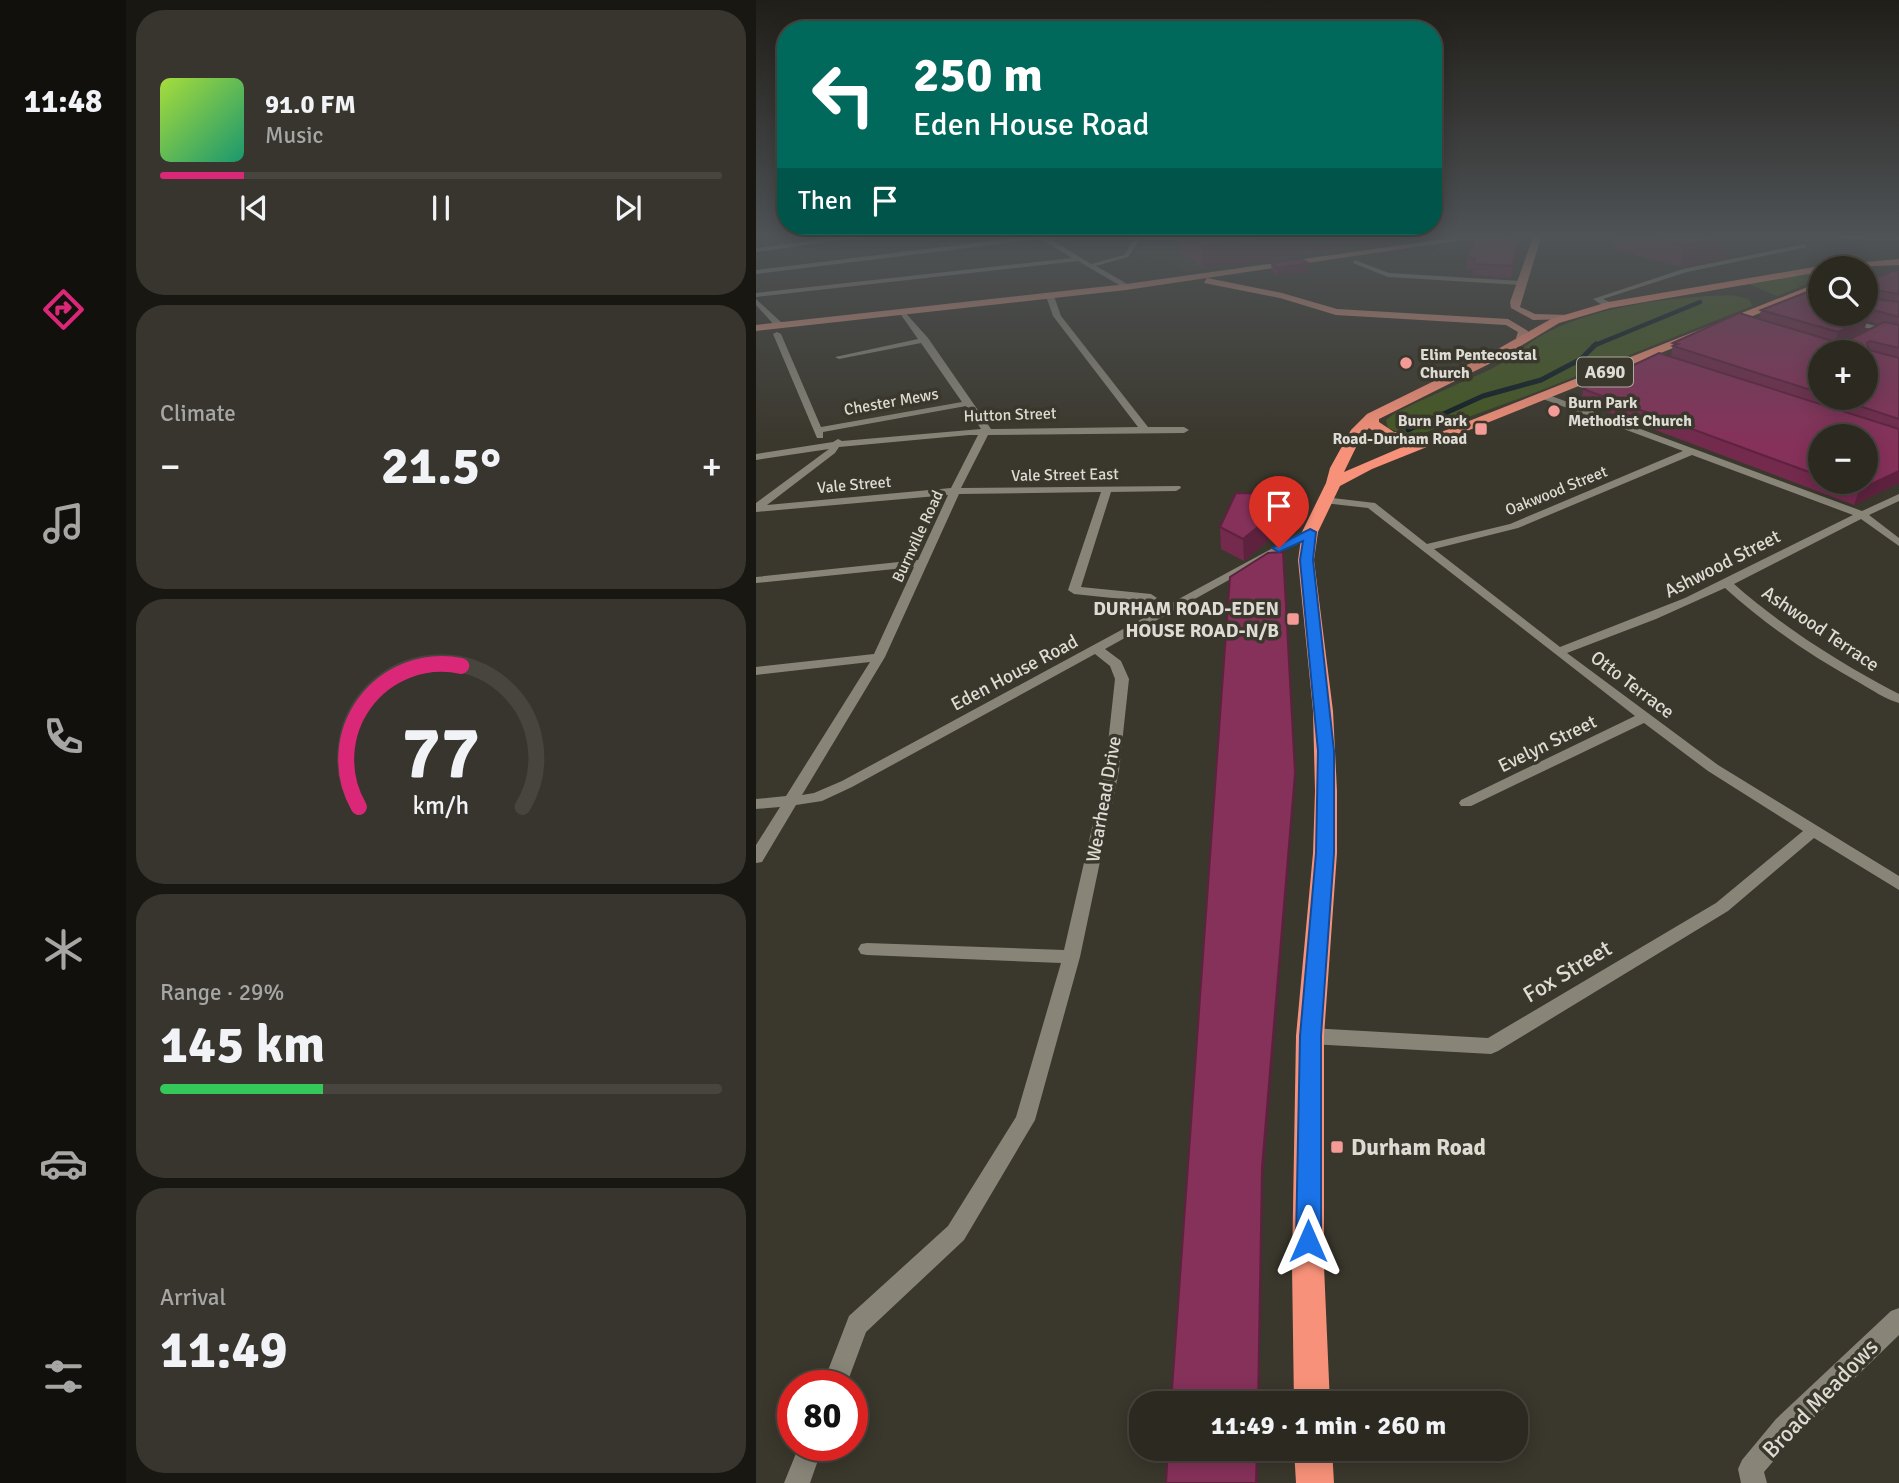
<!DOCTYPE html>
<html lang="en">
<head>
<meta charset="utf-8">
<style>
  :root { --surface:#2c2921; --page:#38352e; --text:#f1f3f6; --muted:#a6a6a5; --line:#48453f; --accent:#db2777 }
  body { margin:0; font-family:Signika,sans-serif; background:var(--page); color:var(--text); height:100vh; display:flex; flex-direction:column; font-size:26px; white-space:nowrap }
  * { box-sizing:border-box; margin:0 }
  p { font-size:23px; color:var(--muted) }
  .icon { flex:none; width:38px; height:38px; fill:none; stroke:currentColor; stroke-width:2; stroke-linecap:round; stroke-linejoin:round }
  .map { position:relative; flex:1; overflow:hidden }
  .panel { display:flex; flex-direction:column; gap:10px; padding:10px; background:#181712; width:630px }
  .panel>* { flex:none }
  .hud { position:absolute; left:21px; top:21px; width:665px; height:214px; border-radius:28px; box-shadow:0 4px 18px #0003,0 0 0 2px var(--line); background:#00695c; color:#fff; overflow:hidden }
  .controls { position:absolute; left:1052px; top:256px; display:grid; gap:14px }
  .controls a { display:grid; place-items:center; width:70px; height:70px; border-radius:50%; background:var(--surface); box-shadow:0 4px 18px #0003,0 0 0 2px var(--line); font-size:35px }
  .speed { position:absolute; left:21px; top:1370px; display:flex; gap:14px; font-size:35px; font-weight:700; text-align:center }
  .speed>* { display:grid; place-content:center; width:91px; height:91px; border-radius:50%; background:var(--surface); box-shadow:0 4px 18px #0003,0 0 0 2px var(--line); line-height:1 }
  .speed .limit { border:10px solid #d22; background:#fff; color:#111 }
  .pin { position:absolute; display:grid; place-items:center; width:60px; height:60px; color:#fff; margin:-72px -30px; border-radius:50% 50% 50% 0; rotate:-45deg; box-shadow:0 0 7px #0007 }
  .pin .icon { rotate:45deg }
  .me { position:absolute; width:77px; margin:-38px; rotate:0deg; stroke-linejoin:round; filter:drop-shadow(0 0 5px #0008) }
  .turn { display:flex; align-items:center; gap:24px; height:147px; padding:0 21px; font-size:32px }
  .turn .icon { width:91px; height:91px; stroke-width:2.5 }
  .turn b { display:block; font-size:49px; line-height:60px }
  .then { display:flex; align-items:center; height:66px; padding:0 21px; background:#0003; gap:14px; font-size:26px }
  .big { font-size:52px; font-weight:800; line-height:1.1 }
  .panel .widget { flex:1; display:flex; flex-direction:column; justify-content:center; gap:10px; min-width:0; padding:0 24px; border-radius:28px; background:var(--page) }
  .panel .dial { align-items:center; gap:0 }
  .dial svg { height:182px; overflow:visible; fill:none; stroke:var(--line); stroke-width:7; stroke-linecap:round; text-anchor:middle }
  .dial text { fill:var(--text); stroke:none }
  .song { display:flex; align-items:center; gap:21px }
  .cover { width:84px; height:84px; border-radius:10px; background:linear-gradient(135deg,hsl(80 70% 55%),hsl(160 70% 35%)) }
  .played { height:7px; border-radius:4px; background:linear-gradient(90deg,var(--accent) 15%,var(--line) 15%) }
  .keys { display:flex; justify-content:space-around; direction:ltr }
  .heat { display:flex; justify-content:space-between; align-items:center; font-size:38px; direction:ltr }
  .charge { height:10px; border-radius:5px; background:linear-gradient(90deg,#34c759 29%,var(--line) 0) }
  .trip { position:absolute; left:373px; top:1391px; width:399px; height:70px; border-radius:28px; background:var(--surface); box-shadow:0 4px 18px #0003,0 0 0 2px var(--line); font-weight:800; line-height:70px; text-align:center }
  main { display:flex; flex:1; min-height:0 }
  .menu { display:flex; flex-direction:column; width:126px; justify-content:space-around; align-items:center; background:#12100d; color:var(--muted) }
  .menu .icon { width:49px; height:49px }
  .menu .on { color:var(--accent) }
  .menu b { font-size:32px; color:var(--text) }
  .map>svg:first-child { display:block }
  .built { fill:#433f2d }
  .green { fill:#445822 }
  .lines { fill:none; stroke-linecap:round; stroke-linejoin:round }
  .stream-far1 { stroke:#0f1e25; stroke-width:4.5 }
  .stream { stroke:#0f1e25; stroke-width:5 }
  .street { fill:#888578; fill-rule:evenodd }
  .primary { fill:#cb8c79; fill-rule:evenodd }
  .highway { fill:#f79179; fill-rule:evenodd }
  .tram { stroke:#9c9a91; stroke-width:2 }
  .wall { fill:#732a4d; fill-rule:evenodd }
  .shaded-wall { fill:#5e223f }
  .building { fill:#86315a; stroke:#5e223f; stroke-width:2 }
  .route { fill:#1a73e8; stroke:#114b97; stroke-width:2 }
  .poi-dot { fill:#f59b97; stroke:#3a372c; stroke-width:2.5 }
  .labels { text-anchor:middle; stroke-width:7; stroke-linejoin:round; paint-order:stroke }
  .far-poi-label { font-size:16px; font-weight:bold; fill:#dddbd4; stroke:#3a372c; text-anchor:start }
  .far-street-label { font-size:16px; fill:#dddbd4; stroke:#3a372c }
  .shield { fill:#3a372c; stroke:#acaaa2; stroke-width:2 }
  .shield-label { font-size:18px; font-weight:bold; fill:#dddbd4 }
  .street-label { font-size:19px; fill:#dddbd4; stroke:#3a372c }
  .poi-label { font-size:19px; font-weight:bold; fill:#dddbd4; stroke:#3a372c; text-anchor:end }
  .near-street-label { font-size:23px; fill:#dddbd4; stroke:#3a372c }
  .near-poi-label { font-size:23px; font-weight:bold; fill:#dddbd4; stroke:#3a372c; text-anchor:start }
</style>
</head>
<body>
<main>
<nav class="menu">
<b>11:48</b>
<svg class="icon on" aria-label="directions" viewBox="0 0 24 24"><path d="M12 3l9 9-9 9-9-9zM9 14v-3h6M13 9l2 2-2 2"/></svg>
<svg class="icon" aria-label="music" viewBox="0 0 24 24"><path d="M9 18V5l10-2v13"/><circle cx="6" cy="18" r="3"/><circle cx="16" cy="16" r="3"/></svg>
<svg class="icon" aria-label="phone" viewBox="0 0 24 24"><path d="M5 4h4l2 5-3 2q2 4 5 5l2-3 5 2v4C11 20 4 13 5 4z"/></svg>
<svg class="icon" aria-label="climate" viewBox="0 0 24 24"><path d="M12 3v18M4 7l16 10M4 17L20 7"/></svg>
<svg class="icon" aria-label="car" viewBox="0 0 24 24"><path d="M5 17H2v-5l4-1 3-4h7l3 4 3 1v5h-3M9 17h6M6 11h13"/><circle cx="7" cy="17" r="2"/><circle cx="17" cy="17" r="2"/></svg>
<svg class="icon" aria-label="filters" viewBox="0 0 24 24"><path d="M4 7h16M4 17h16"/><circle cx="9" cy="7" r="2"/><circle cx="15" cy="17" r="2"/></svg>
</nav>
<section class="panel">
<div class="widget">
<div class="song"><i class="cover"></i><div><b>91.0 FM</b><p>Music</p></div></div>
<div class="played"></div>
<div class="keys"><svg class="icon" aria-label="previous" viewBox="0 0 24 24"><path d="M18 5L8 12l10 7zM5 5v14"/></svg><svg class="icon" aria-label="pause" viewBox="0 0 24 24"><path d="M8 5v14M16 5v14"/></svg><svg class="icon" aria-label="next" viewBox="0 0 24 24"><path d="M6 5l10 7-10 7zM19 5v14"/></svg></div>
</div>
<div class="widget"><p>Climate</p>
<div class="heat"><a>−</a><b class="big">21.5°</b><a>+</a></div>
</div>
<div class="widget dial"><svg viewBox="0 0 100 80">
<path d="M14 69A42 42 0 1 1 86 69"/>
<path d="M14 69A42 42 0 0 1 59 7" stroke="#db2777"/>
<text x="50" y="56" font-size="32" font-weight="700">77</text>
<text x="50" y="72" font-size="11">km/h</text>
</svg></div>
<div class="widget"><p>Range · 29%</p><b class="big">145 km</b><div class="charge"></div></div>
<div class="widget"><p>Arrival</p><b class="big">11:49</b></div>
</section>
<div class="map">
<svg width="1143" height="1483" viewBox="0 0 1143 1483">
  <rect width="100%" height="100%" fill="#3a372c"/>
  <path class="built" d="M392 237H674L676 239 430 272 411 261 377 253Z"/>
  <path class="green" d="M1064 272V279L1021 296 990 283Z
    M976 295 993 299 996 306 778 393 671 432 647 434 632 428 630 420 639 413C669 398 700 385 731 371 754 361 771 342 794 331 847 305 917 297 976 295Z"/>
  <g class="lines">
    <path class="stream-far1" d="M837 346 944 302"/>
    <path class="stream" d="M652 430 727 396 785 380 825 359 840 344"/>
    <path class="street" d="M86 237H106L0 252V248Z
      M268 237H291L335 264 368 255 380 237H386L372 257 340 266 373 285 370 289 322 261 0 297V293L316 258 285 239 0 274V270Z
      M1049 244 1051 247 931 272 847 299 855 303V307H849L837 299 927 269Z
      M599 260 633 273 765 281 769 283 765 285 632 277 597 263Z
      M294 294 298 296 305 316 392 427H428L433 430 428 433 232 435 205 488 424 486 425 488 420 491 355 492 325 587 395 594 401 598 395 602 318 594 312 590 345 492 203 494 129 657 46 795 58 793 86 781 550 530H558L559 532 349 649 365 661 373 679 363 771 324 957 279 1120 208 1240 110 1332 90 1386H66L93 1316 192 1226 260 1117 305 963 111 955 105 954 102 949 105 944 111 943 308 950 349 771 359 679 354 666 339 654 96 787 66 801 40 805 6 862 0 863V845L24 807 0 809V799L30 796 114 662 0 675V667L118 654 158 567 0 583V577L162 560 192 495 0 512V503L73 449 0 460V454L77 442 82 439 86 441 225 429 210 406 67 432V438H61L17 334 21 332 25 334 65 427 206 402 165 343 83 359 79 357 162 339 143 312 147 310 172 338 235 429 382 427 297 316 290 296ZM213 435H222L195 488 11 505 79 453 83 447Z
      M0 299 26 323V327H20L0 305Z
      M1080 313H1091L1085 317 1143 332V336L1075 319V315Z
      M790 394 1106 511 1143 494V501L1113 515 1143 538V546L1105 519 978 584C1028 628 1084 663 1143 694V703C1129 699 1116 690 1104 683 1055 656 1010 625 969 588L900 619 811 653 962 765 1143 876V890L1058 838 972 911 742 1051 735 1054 554 1044 547 1041 545 1036 547 1031 554 1028 732 1038 960 903 1047 831 952 771 888 723 715 806H705L703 803 705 800 879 716 612 508 568 503 563 500 568 497 619 503 671 544 754 524 927 451 787 399V395ZM936 455 1097 515 929 598 804 647 678 549 762 528Z
      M1143 1308V1335L1038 1437 1008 1472 1011 1483H985L982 1469 986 1460 1020 1419 1135 1311Z
      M43 1446H67L54 1483H28Z"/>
    <path class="primary" d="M703 237H726L370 290 0 331V325L370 284Z
      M777 237H785L764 307 779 314 813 315V319L777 320 755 308 754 302Z
      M451 278 526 293 581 309 752 319 772 331 770 338 765 341 760 338 762 332 750 325 580 315 524 298 448 283Z"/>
    <path class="highway" d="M1143 259V265L1072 268 1077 265Z
      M1064 266 1068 268H1064V272L854 308 803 323 741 360 623 419V422L638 432 675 436 1064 282V289L616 469 584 486 562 532 558 560 577 711 581 791V853L568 1036V1266L574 1404H538L536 1266 540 1036 557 853 559 791 557 711 542 560 546 532 570 483 574 468 595 430 611 414 733 354 795 319 852 302ZM613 428 629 439 658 442 588 472 606 435Z
      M538 1449H576L578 1483H540Z"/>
    <path class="tram" d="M1080 237 1143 239"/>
  </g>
  <path class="wall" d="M422 237H647L646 240 532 256V259L447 268 423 250Z
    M714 237 763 250 755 278 717 275V269H710L711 257 713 253Z
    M859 237H972L968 258 924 267 857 249Z
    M515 263H552L553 272 522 276 516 272Z
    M1143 270V483L1098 505 825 402 827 389 915 357 917 343 1003 319 1005 310 1064 313H1110V279L1114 280ZM1111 321 1122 324 1094 342H1083L1108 330ZM1064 352 1110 397H1064ZM1064 436 1110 481H1064Z
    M541 516 488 561 465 549 464 527Z"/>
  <path class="shaded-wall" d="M528 237H647L646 240 532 256V259L447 268 445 246Z
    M968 237H972L968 258 924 267 928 245Z
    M764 239 763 250 755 278 756 266Z
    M552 263 553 272 522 276V268Z
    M1112 318 1108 330 1079 344 1082 332Z
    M1143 471V483L1098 505 1103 490Z
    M541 495V516L488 561 487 539Z
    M539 773V786L507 1180 503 1404H502L506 1167Z
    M501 1449H502V1483H500Z"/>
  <path class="building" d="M433 237H530L445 246Z
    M714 237H748L764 239 756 266 718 264 719 258 711 257 718 242H714Z
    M897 237H968L928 245Z
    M545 259 552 263 522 268 515 263Z
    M1139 270H1143V294L1114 289 1111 291 1113 298 1143 302V317L1110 308V279L1114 280Z
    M1064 287V313H1094L1112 318 1082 332 1005 310Z
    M983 313 1080 342H1094L1096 338 1128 322 1143 325V348L1114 341 1111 343 1113 350 1143 358V419L1076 397H1110V352H1064V393L917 346 922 344 917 343Z
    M903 353 1143 429V471L1103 490 1078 481H1110V436H1064V476L827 389Z
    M480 493 541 495 487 539 464 527Z
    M527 552 539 773 506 1167 502 1404H415L474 577 512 553Z
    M412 1449H501L500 1483H410Z"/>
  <linearGradient id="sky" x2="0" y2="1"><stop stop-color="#201e18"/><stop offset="0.53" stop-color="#4f5356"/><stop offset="1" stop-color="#4f5356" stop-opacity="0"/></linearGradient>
  <rect width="1143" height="445" fill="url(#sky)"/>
  <path class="route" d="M554 529 560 532 557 560 578 751V853L565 1036V1241L561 1249 552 1252 544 1249 540 1241 544 1036 560 853 562 751 544 560 547 541 523 552 516 548Z"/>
  <g class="poi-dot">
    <circle cx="650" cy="363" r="7"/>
    <circle cx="798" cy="411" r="7"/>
    <rect x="718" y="422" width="14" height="14" rx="3.5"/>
    <rect x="530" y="612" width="14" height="14" rx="3.5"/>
    <rect x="574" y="1140" width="14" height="14" rx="3.5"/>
  </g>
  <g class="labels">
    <g class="far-poi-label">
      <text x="664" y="360">Elim Pentecostal<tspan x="664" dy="18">Church</tspan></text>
      <text x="812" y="408">Burn Park<tspan x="812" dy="18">Methodist Church</tspan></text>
      <text x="711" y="426" text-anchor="end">Burn Park<tspan x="711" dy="18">Road-Durham Road</tspan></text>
    </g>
    <g class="far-street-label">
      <text transform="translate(135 401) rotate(-10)" y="6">Chester Mews</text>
      <text transform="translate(254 414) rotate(-2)" y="6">Hutton Street</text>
      <text transform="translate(309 474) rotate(-1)" y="6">Vale Street East</text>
      <text transform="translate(98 484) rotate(-5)" y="6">Vale Street</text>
      <text transform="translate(800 490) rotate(-22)" y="6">Oakwood Street</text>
      <text transform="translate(161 536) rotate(-65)" y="6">Burnville Road</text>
    </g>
    <rect class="shield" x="821" y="357.5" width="56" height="29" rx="5"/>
    <g class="shield-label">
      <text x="849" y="378">A690</text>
    </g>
    <g class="street-label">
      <text transform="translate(966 563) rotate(-27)" y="7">Ashwood Street</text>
      <text transform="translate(1065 628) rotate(34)" y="7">Ashwood Terrace</text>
      <text transform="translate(258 672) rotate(-28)" y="7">Eden House Road</text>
      <text transform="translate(877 684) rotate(37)" y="7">Otto Terrace</text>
      <text transform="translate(791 743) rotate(-26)" y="7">Evelyn Street</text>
      <text transform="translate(347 799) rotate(-80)" y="7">Wearhead Drive</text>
    </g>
    <g class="poi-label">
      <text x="523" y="615">DURHAM ROAD-EDEN<tspan x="523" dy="22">HOUSE ROAD-N/B</tspan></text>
    </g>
    <g class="near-street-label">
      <text transform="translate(811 971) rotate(-31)" y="8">Fox Street</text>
      <text transform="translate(1064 1398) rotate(-46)" y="8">Broad Meadows</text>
    </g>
    <g class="near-poi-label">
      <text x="595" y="1155">Durham Road</text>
    </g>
  </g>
</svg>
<div class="controls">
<a><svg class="icon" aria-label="search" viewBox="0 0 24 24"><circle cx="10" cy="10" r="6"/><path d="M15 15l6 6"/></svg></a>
<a>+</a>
<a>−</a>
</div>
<div class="speed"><div class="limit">80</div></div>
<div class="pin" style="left:523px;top:548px;background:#d93025"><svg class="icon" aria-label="arrive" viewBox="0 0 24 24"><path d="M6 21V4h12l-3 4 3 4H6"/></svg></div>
<svg class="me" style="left:552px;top:1241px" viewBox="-20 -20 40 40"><path d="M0-17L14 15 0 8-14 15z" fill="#1a73e8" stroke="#fff" stroke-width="4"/></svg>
<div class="trip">11:49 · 1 min · 260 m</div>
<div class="hud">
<div class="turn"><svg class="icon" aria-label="left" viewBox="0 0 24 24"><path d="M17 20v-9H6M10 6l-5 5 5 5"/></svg><div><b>250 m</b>Eden House Road</div></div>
<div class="then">Then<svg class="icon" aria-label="arrive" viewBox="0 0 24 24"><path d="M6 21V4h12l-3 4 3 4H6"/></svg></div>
</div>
</div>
</main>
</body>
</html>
